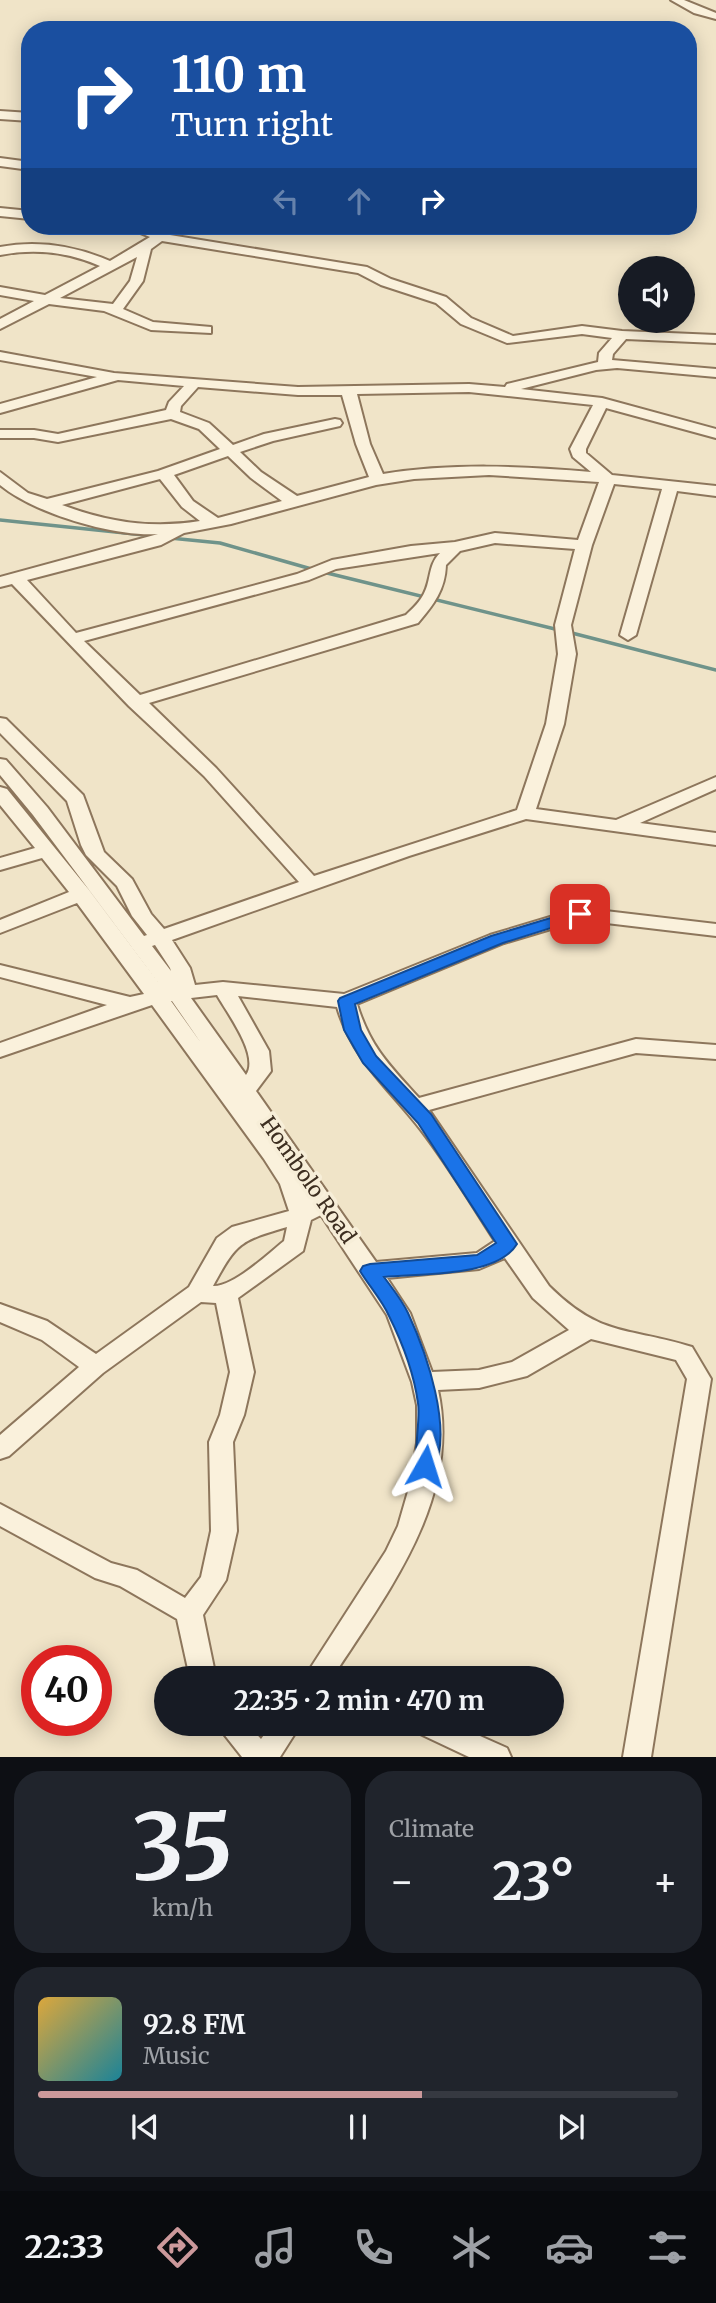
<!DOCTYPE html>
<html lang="en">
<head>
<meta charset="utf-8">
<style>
  :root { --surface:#171b24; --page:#20242c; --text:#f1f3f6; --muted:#9ea1a6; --line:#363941; --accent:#cc999b }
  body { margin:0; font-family:Merriweather,serif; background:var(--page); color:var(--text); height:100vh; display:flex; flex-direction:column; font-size:26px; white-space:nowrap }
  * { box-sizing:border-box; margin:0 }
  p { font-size:23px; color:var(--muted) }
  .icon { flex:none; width:38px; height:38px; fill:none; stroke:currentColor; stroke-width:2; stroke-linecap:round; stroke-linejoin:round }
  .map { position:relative; height:1757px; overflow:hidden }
  .side { display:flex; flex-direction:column; gap:14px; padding:14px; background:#0d0f14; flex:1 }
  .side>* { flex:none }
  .banner { position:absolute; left:21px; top:21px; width:676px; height:214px; border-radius:28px; box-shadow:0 4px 18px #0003; background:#1a4fa0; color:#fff; overflow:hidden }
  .fabs { position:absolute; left:618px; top:256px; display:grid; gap:14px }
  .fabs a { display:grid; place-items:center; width:77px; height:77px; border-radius:50%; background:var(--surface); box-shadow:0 4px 18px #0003; font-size:35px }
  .speed { position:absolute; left:21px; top:1645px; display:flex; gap:14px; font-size:35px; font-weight:700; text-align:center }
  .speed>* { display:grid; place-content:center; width:91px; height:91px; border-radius:50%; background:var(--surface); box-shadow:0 4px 18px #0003; line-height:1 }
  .speed .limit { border:10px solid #d22; background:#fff; color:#111 }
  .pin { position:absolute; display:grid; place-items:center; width:60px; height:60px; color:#fff; margin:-30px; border-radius:14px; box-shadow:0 4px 10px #0006 }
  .me { position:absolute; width:77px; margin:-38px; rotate:6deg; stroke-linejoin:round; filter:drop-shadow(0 0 5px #0008) }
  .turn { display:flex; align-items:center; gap:24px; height:147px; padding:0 35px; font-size:32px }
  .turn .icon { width:91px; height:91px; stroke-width:2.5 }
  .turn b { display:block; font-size:49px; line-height:60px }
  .lanes { display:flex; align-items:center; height:66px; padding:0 35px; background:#0003; justify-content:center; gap:35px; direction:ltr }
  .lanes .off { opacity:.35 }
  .big { font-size:52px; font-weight:700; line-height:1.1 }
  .side .tile { flex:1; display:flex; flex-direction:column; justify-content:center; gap:10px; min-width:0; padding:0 24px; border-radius:28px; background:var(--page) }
  .side .dial { align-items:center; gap:0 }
  .dial b { font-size:91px; line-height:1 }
  .song { display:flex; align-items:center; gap:21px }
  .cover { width:84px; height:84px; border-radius:10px; background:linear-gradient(135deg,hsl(40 70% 55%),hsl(190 70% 35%)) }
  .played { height:7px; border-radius:4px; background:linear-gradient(90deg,var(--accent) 60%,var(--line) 60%) }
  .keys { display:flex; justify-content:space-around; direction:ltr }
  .heat { display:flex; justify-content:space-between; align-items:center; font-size:38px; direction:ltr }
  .side .tiles { flex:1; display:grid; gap:14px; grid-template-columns:1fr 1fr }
  .tile:last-child { grid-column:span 2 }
  .trip { position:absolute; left:154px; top:1666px; width:410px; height:70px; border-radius:35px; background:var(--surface); box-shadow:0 4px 18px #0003; font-weight:700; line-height:70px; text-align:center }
  .dock { display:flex; height:112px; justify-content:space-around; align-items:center; background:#090b0e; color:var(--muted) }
  .dock .icon { width:49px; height:49px }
  .dock .selected { color:var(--accent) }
  .dock b { font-size:32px; color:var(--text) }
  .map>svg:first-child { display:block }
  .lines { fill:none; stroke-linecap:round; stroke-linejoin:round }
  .stream { stroke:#6f938a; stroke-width:3.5 }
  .minor-casing { stroke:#8d765c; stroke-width:4 }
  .minor { fill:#faf1dc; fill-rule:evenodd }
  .route { fill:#1a73e8; stroke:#114b97; stroke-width:2 }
  .labels { text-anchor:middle; stroke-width:7; stroke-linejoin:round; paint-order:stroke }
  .street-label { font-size:21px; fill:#3d2e20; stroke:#f7eed8 }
</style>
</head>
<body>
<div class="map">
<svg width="716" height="1757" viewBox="0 0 716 1757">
  <rect width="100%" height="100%" fill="#f0e4c8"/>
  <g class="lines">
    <path class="stream" d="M0 520 154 536
      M170 538 220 543 315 570
      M323 572 559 630
      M568 632 716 670"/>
    <defs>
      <path id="minor" d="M671 0H684L716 13V19L694 13Z
        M0 111 30 113V121L0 119Z
        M0 158 30 162V170L0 166Z
        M0 208 30 211V219L0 216Z
        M123 226H141L158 232 167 227 173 231 170 235 367 267 391 279 446 297 471 318 513 336 582 326 622 331 716 335V343L626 339 613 354 612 360 716 369V377L617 368 596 370 521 389 602 398 716 429V438L606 408 586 449V453L612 475 716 486V496L677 491 636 635 628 640 620 635 662 489 614 484 592 545 571 625 576 654 564 724 536 809 616 820 716 777V789L640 823 716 833V845L526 819 409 856 172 940 190 968 195 985 223 982 344 994 490 935 580 908 716 924V936L581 920 504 943 357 1004C370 1047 390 1066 419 1098L636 1039 716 1045V1059L636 1053 429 1110 549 1286C601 1338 629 1327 692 1347L711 1379 651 1757H623L687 1379 676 1360 591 1339 527 1376 479 1388 438 1390C462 1499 387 1593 332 1678H304L386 1551 398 1526 409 1488 417 1443V1405L412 1382 387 1315 321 1215 311 1220 303 1251 238 1298 254 1372 244 1415 233 1442 237 1531 226 1580 203 1615 216 1678H190L177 1619 120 1586 95 1578 0 1526V1504L111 1563 137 1570 185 1598 201 1577 211 1531 209 1442 220 1415 230 1372 216 1303 201 1302 103 1373 9 1456 0 1459V1435L79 1367 42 1340 0 1322V1304L47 1321 96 1354 189 1287 217 1238 232 1227 289 1211 280 1184 264 1159 152 1005 0 1057V1043L107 1005 0 977V965L130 997 144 994 77 903 0 933V920L69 892 42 858 0 870V858L35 848 0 805V787L7 789 89 890 164 990 33 815 0 775V759L6 760 47 807 144 936 147 935 132 916 117 886 86 855 81 845 67 801 0 733V718L6 719 83 795 104 852 132 879 151 914 164 929 299 882 204 776 129 706 12 584 0 587V577L158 534C113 537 34 513 0 485V472L28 493 47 499 158 471 220 449 199 429 171 419 58 442 34 438H0V430H34L58 434 166 410 169 402 184 386 118 380 0 413V404L97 377 0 360V352L114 373 298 387 469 384 505 387 507 384 598 362 599 353 612 338 582 334 507 343 461 324 436 303 381 285 358 273 162 241 151 249 143 281 123 309 153 322 211 327V333L151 330 104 311 49 304 0 329V319L34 301 0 295V287L45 295 100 266C68 252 35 248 0 255V247C38 240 75 246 110 261L150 237ZM137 257 130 281 113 304 60 298ZM198 387 298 395H342L356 444 369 477 297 496 261 472 240 452 273 441 340 426 342 423 340 420 335 419 264 434 233 445 209 423 180 412 181 406ZM469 392 593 405 570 449 573 457 591 472C521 466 452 463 383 474L370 444 357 394ZM228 456 251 478 282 501 218 518 193 501 174 475ZM489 475 599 482 578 540 495 533 455 542 411 546 332 560 297 574 76 633 27 580 161 545 184 533 231 524 376 485 414 479ZM160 479 182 507 200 521C151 529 108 522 62 505ZM495 543 575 549 555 625 558 654 546 724 517 810 314 876 216 768 149 703 418 623C434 604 445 590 446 565L460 551ZM440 553C427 566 432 582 422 597 418 604 411 610 406 615L140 695 84 641 309 580 336 569ZM155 945 170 968 171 971 152 946ZM217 995C227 1013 260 1056 246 1075L191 998ZM238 996 337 1007C353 1061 388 1087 421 1130 448 1165 471 1204 495 1241L477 1253 376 1262 256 1091 271 1071 269 1051ZM171 1001H172L201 1043ZM287 1227 284 1241C268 1254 233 1287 213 1286 237 1242 240 1241 287 1227ZM505 1258 533 1298 569 1330 512 1362 479 1370 432 1372 410 1313 387 1278 479 1269Z
        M216 1724H247L261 1739 272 1724H301L280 1757H242Z
        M412 1724H453L507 1748 511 1757H469L416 1732Z"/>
    </defs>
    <use href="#minor" class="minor-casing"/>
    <use href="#minor" class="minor"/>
  </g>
  <path class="route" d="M580 909 588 914 586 917 503 943 355 1004 361 1030 376 1056 431 1114 517 1244C497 1278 419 1273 384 1277 392 1288 402 1300 408 1313 426 1352 454 1430 433 1472L425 1474 418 1472C412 1461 421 1419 418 1403 414 1374 402 1342 389 1316 382 1300 369 1286 360 1271L363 1266 370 1264 477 1255 496 1243 418 1123 363 1063 344 1030 338 1001 340 998 491 936Z"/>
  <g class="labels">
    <g class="street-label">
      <text transform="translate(308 1180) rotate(55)" y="7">Hombolo Road</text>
    </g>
  </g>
</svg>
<div class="fabs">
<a><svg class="icon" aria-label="sound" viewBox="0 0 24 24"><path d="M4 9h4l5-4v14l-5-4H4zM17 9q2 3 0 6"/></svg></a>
</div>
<div class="speed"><div class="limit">40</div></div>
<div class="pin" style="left:580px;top:914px;background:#d93025"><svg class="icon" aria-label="arrive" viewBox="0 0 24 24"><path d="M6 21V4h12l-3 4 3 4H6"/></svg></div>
<svg class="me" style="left:425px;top:1466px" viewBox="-20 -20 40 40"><path d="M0-17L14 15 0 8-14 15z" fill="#1a73e8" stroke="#fff" stroke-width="4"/></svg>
<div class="trip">22:35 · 2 min · 470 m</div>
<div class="banner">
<div class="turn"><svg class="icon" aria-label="right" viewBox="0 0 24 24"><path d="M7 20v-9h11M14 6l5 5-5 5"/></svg><div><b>110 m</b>Turn right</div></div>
<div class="lanes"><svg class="icon off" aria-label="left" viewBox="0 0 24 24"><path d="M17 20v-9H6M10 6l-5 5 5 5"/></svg><svg class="icon off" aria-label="ahead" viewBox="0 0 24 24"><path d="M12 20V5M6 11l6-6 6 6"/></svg><svg class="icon" aria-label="right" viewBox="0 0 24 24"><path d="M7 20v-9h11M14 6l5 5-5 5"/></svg></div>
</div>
</div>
<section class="side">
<div class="tiles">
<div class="tile dial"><b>35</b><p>km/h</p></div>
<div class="tile"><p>Climate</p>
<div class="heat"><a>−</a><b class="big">23°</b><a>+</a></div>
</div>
<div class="tile">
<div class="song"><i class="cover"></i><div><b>92.8 FM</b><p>Music</p></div></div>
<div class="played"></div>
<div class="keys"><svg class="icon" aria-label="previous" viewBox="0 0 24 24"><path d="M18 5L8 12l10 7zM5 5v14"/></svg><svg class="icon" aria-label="pause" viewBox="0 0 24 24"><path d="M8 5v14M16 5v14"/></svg><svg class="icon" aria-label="next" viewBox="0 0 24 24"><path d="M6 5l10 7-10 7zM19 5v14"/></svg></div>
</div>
</div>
</section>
<nav class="dock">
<b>22:33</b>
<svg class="icon selected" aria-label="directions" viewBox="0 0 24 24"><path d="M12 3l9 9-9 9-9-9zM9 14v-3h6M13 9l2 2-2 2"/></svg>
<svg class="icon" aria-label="music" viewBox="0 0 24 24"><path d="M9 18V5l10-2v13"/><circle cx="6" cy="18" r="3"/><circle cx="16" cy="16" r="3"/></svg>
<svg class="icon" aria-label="phone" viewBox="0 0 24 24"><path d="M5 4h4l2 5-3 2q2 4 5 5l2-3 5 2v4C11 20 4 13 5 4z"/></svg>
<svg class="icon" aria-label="climate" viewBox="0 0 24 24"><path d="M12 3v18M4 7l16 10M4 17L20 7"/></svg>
<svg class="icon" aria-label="car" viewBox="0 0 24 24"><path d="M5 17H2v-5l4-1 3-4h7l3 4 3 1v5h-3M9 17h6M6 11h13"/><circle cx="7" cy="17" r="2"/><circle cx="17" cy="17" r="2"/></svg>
<svg class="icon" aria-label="filters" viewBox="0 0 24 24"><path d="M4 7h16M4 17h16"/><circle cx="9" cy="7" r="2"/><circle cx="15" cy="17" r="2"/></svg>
</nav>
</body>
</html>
